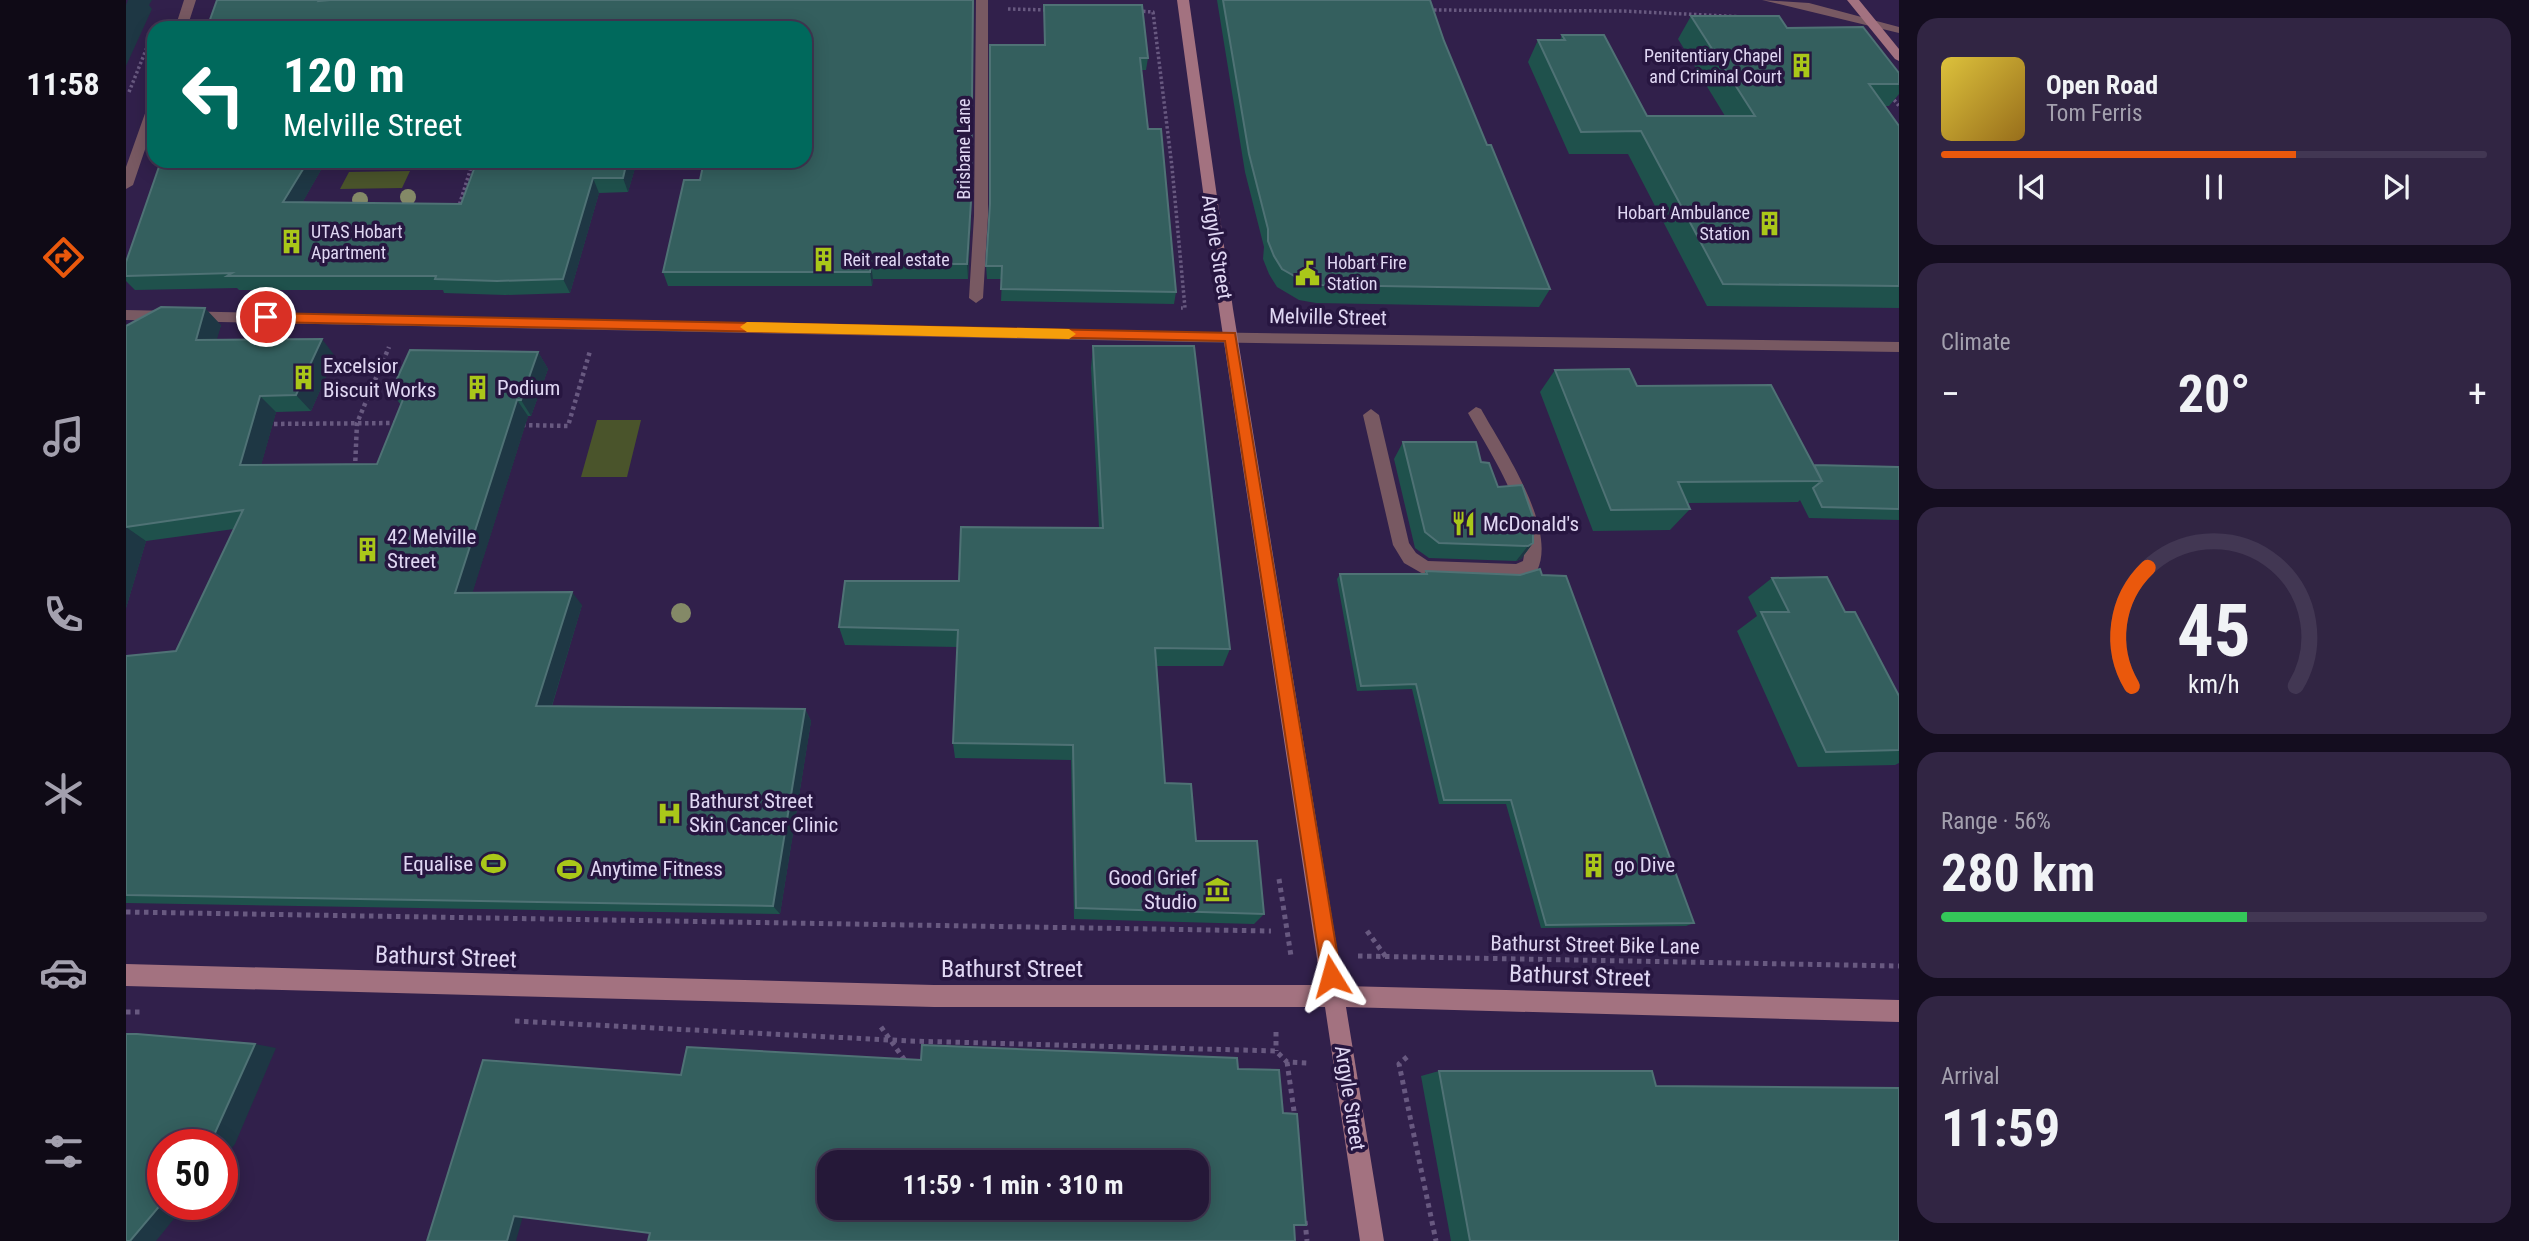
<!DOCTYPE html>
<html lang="en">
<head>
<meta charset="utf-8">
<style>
  :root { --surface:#251838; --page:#312543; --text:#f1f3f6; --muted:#a3a0ae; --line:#423753; --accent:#ea580c }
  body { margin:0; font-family:"Roboto Condensed",sans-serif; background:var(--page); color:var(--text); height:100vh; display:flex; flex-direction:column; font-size:26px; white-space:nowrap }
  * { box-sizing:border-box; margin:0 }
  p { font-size:23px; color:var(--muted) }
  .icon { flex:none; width:38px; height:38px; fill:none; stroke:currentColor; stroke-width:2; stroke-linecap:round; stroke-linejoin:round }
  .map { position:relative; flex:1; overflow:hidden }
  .side { display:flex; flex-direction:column; gap:18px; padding:18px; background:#140d1f; width:630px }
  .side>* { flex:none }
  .top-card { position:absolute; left:21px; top:21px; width:665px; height:147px; border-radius:21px; box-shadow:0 4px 18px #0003,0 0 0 2px var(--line); background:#00695c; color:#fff; overflow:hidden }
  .speed { position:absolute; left:21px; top:1129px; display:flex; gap:14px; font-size:35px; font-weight:700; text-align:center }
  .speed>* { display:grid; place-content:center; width:91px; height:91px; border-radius:50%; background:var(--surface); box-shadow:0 4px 18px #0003,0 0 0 2px var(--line); line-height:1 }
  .speed .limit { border:10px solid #d22; background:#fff; color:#111 }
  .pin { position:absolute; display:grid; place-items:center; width:60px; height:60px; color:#fff; margin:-30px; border:4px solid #fff; border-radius:50%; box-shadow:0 2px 7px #0007 }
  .me { position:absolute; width:77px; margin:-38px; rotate:352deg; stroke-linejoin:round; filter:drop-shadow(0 0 5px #0008) }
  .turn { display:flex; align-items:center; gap:24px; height:147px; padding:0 21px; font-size:32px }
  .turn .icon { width:91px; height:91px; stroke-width:2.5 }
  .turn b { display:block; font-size:49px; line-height:60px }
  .big { font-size:52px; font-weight:700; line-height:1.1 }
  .side .tile { flex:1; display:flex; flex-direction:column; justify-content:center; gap:10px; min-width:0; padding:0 24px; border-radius:21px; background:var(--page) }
  .side .dial { align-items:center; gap:0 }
  .dial svg { height:182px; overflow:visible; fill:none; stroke:var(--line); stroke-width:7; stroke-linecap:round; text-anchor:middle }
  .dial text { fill:var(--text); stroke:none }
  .song { display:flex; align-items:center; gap:21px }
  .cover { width:84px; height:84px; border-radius:10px; background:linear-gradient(135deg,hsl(50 70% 55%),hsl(40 70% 35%)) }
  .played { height:7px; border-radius:4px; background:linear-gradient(90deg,var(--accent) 65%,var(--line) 65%) }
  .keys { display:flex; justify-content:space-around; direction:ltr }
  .heat { display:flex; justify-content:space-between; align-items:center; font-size:38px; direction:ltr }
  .charge { height:10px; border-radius:5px; background:linear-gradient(90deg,#34c759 56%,var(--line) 0) }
  .trip { position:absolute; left:691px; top:1150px; width:392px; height:70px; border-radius:21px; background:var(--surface); box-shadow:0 4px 18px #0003,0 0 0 2px var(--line); font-weight:700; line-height:70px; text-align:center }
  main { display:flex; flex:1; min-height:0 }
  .menu { display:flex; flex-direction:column; width:126px; justify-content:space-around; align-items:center; background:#0f0a16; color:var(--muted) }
  .menu .icon { width:49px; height:49px }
  .menu .active { color:var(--accent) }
  .menu b { font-size:32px; color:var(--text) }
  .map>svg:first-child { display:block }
  .green { fill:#4a542b }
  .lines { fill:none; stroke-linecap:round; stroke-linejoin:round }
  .path-far2 { stroke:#685980; stroke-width:3.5; stroke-dasharray:2.5 2.5; stroke-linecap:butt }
  .path-far1 { stroke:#685980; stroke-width:4.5; stroke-dasharray:3.5 3.5; stroke-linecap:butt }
  .path { stroke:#685980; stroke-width:5; stroke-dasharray:4.5 4.5; stroke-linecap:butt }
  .lane { fill:#785962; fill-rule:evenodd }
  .street { fill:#785962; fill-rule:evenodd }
  .secondary { fill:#a37280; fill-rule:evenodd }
  .tree { fill:#848967 }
  .wall { fill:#1f514c }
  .shaded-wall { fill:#1e3744 }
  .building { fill:#345f5e; stroke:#4f7275; stroke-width:2; fill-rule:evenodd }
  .route { fill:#ea580c; stroke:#983908; stroke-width:2 }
  .slow { fill:#f59e0b }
  .labels { text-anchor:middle; stroke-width:7; stroke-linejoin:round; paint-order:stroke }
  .far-poi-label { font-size:18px; fill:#e0d7f3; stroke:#271640; text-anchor:start }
  .far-street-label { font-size:18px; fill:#e0d7f3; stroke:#271640 }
  .street-label { font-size:21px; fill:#e0d7f3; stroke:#271640 }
  .poi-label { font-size:21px; fill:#e0d7f3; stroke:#271640; text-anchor:start }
  .near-street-label { font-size:24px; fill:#e0d7f3; stroke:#271640 }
</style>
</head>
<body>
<main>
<nav class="menu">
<b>11:58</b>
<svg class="icon active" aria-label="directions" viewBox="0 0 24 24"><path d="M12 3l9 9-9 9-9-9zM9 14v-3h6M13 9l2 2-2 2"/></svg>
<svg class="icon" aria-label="music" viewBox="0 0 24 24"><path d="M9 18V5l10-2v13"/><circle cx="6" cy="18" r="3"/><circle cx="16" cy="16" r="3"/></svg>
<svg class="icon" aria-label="phone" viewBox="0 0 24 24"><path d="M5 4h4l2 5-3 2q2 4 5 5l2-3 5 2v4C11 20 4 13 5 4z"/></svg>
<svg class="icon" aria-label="climate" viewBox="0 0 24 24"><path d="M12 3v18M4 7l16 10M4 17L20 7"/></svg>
<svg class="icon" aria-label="car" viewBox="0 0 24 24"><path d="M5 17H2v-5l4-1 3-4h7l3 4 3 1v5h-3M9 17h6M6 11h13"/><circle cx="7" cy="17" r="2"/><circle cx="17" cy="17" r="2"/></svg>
<svg class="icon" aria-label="filters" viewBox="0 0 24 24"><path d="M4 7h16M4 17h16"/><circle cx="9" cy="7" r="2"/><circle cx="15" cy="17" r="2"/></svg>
</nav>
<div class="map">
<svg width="1773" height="1241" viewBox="0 0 1773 1241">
  <rect width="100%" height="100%" fill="#31204b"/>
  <path class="green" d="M284 171 276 188 214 189 223 172Z
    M471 420H515L501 477H455Z"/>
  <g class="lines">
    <path class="path-far2" d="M882 9 923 10
      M1303 10 1496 11 1620 17
      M1012 11 1027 12 1046 167 1059 308H1055
      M3 92 28 30
      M1765 96 1773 106
      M332 209 347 161"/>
    <path class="path-far1" d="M141 424 272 423
      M396 425 442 426 464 351
      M229 468 231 423 263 347"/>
    <path class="path" d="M1153 879 1165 956
      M0 912 1145 931
      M1241 931 1260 957
      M1232 956 1773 966
      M0 1012H17
      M389 1021 784 1041 1150 1051 1161 1062 1181 1063
      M755 1027 780 1062
      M1150 1032V1051
      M1281 1057 1273 1064 1310 1241
      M1161 1062 1169 1118
      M1179 1221 1181 1241"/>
    <path class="lane" d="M850 0H862V216L857 298 850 303 843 298 848 216Z
      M1350 407 1355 409C1376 447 1432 528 1411 571L1390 578 1299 575 1278 563 1267 545 1237 415 1245 409 1253 415 1283 543 1290 553 1302 561 1390 564 1397 561C1407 515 1364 453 1342 413Z"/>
    <path class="street" d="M58 0H70L61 28H49Z
      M1636 0 1683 3 1773 27V33Z
      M28 101V123L7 185 0 189V167L22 105Z
      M0 310 1064 332 1773 342V352L1064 342 0 320Z"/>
    <path class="secondary" d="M1051 0H1063L1107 309 1217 986 1773 1000V1022L1220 1007 1258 1241H1234L1199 1007H808L0 986V964L808 985H1195L1093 309Z
      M1721 0H1733L1773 49V61L1769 59Z"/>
  </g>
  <g class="tree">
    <circle cx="282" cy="197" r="8"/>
    <circle cx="234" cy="200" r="8"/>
    <circle cx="555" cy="613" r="10"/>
  </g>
  <path class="wall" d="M847 0 845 216 842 279H747L746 286H542L537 272 574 180 679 28Z
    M1091 0H1304L1318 41 1361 145 1424 289 1413 307 1190 303 1173 300 1151 287 1143 274 1137 259 1138 247 1119 172Z
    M918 5 1022 58 1020 70H1015L1022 129 1050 292 1048 304 875 301 876 279H861L860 266 919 45Z
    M1565 16 1661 28 1773 73V94L1763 106H1759L1773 126V308L1581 306 1502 154H1443L1402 62 1412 40H1434L1436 35 1521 116H1599L1552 39Z
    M35 161H200L176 203 335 204 351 161H511L502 192 473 193 444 293 379 295 318 293 317 290H113L111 288 9 290 0 281V262Z
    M95 325 90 340 209 356 185 411 150 412 135 465 251 464 275 405 265 392 412 352 422 369 405 416H402L346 593 456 605 426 706 679 709 685 721 654 914 0 903V656L50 651 108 529 20 541 0 608V326Z
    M967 346 1104 649 1097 666H1031L1039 783 1070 841 1138 914 1128 924 948 919 945 760 829 758 827 743 831 647 719 645 713 627 973 528 965 368Z
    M1429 370 1511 386 1688 465 1773 467V520L1683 518 1674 500 1672 502 1562 503 1564 509 1544 530 1467 531 1414 392Z
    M1277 442 1355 462 1407 543 1395 559 1390 561 1303 558 1289 548 1268 459Z
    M1300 571 1568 923 1560 926 1415 928 1380 804H1313L1286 689 1231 691 1211 579 1214 574H1298Z
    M1646 578 1719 612 1773 696V763L1769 765 1672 767 1611 631 1631 616 1622 597Z
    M1313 1071 1530 1086 1773 1241H1325L1295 1076Z"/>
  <path class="shaded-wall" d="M2 0H26L23 5 26 9 0 66V5Z
    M847 0 845 216 842 279 841 264Z
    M182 161H200L168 217 157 202Z
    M501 161H511L502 192 497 178Z
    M467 178 473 193 444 293 437 279Z
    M745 264 747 279 746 286 744 272Z
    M79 308 95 325 86 357 70 340Z
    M196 339 209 356 185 411 170 395Z
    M412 352 422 369 405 416 395 400Z
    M134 396 150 412 131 480 114 465Z
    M391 400 402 416 342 607 329 593Z
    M0 527 20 541 0 608Z
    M1407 543 1395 559 1390 561 1402 546Z
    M446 592 456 605 422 718 410 706Z
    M679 709 685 721 654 914 647 906Z
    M129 1044 150 1048 109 1144 96 1160V1144H84Z
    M37 1202V1204H60L30 1241H4Z
    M388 1216H397L390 1241H381Z"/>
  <path class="building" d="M91 0H194L193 1 204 0H847L845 201 841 264H745L744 272H537L558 180H574L578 161H679V28H81Z
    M1097 0H1304L1318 41 1361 145H1365L1424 289 1196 285 1179 282 1156 269 1148 256 1142 241V229L1123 154Z
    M918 5H1016L1022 58H1014L1022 129H1035L1050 292 875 289 876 266H860L864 204V45H919Z
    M1565 16H1653L1661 28 1737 27 1773 73V84H1743L1773 126V286L1597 284 1515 131 1455 132 1412 40H1439L1436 35H1478L1521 116H1629Z
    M35 161H182L157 202 335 204 351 161H501L497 178H467L437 279 371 281 309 279 310 276H101L106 273 0 276V262Z
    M35 307 79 308 70 340 196 339 170 395 134 396 114 465 251 464 280 392H265L284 350 412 352 395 400H391L329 593 446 592 410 706 679 709 647 906 0 895V656L50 651 117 510 0 527V528V326Z
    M967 346H1068L1104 649 1029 648 1039 783 1065 784 1070 841H1131L1138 914 950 908 947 745 827 743 832 630 713 627 719 581H833L835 527 977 528Z
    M1503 369 1511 386 1645 385 1696 481 1552 482 1564 509 1485 510 1429 370Z
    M1277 442H1350L1355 462 1363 463 1372 487 1396 485 1407 517V543L1402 546 1313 543 1299 532Z
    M1688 465 1773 467V509L1696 507 1687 488 1696 481Z
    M1414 569 1416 575 1440 576 1568 923 1420 925 1385 800H1318L1290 684 1235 686 1214 574H1301L1300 571 1394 575Z
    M1701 577 1719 612H1729L1773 696V750L1700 752 1635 612H1663L1646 578Z
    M0 1034H11L129 1044 84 1144H37V1202L4 1241H0Z
    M796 1045 1111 1058 1112 1069 1153 1070 1157 1113 1171 1114 1180 1225H1168L1169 1241H522L524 1233 388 1216 381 1241H301L357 1060 555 1075 561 1047 795 1060ZM704 1162H1071V1208H704Z
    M1313 1071H1526L1530 1086 1773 1088V1241H1344Z"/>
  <path class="route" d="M140 313 1109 333 1215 976 1212 982 1205 985 1198 982 1196 976 1099 341 140 322 133 317Z"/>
  <path class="slow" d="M621 322 943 329 950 334 943 339 621 332 614 327Z"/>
  <defs>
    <symbol id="building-bare" viewBox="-9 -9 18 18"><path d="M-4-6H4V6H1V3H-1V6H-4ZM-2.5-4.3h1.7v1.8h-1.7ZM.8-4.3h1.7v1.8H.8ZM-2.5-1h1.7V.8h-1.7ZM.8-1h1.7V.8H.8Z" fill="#aac719" stroke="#271640" stroke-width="2.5" paint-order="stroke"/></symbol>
    <symbol id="civic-bare" viewBox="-9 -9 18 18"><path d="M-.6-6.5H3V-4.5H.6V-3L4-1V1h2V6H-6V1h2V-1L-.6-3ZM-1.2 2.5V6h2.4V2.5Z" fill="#aac719" stroke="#271640" stroke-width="2.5" paint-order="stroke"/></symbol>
    <symbol id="restaurant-bare" viewBox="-9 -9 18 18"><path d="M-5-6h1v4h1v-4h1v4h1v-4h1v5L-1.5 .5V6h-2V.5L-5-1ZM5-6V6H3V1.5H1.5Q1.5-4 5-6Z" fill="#aac719" stroke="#271640" stroke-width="2.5" paint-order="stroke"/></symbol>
    <symbol id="hospital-bare" viewBox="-9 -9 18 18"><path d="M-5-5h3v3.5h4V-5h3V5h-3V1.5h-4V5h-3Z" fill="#aac719" stroke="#271640" stroke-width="2.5" paint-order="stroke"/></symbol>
    <symbol id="stadium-bare" viewBox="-9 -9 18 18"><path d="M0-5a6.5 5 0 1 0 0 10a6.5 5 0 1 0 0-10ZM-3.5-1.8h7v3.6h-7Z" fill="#aac719" stroke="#271640" stroke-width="2.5" paint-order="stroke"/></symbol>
    <symbol id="museum-bare" viewBox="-9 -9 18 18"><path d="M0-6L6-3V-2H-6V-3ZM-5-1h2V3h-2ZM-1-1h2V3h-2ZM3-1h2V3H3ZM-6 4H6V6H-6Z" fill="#aac719" stroke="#271640" stroke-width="2.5" paint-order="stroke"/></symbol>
  </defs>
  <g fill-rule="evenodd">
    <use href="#building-bare" x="1658" y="48" width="35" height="35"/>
    <use href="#building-bare" x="1626" y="206" width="35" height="35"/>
    <use href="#building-bare" x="148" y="224" width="35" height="35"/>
    <use href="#building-bare" x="680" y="242" width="35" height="35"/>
    <use href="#civic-bare" x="1164" y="256" width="35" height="35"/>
    <use href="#building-bare" x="160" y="360" width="35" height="35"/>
    <use href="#building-bare" x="334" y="370" width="35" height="35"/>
    <use href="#restaurant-bare" x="1320" y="506" width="35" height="35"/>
    <use href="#building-bare" x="224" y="532" width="35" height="35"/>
    <use href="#hospital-bare" x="526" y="796" width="35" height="35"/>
    <use href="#stadium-bare" x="350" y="846" width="35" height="35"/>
    <use href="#building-bare" x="1450" y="848" width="35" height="35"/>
    <use href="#stadium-bare" x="426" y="852" width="35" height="35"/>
    <use href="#museum-bare" x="1074" y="872" width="35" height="35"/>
  </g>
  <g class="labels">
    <g class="far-poi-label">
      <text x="1656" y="62" text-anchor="end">Penitentiary Chapel<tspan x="1656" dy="21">and Criminal Court</tspan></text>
      <text x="1624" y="219" text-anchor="end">Hobart Ambulance<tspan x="1624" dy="21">Station</tspan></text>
      <text x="185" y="238">UTAS Hobart<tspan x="185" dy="21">Apartment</tspan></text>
      <text x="717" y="266">Reit real estate</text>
      <text x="1201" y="269">Hobart Fire<tspan x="1201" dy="21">Station</tspan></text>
    </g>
    <g class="far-street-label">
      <text transform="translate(838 149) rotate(-90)" y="6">Brisbane Lane</text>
    </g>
    <g class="street-label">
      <text transform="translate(1091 247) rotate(81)" y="7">Argyle Street</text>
      <text transform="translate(1202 317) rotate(1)" y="7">Melville Street</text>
      <text transform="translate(1469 945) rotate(1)" y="7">Bathurst Street Bike Lane</text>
      <text transform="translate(1224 1098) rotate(81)" y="7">Argyle Street</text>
    </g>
    <g class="poi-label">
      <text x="197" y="373">Excelsior<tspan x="197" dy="24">Biscuit Works</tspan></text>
      <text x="371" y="395">Podium</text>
      <text x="1357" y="531">McDonald's</text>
      <text x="261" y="544">42 Melville<tspan x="261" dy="24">Street</tspan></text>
      <text x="563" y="808">Bathurst Street<tspan x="563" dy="24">Skin Cancer Clinic</tspan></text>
      <text x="347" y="871" text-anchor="end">Equalise</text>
      <text x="1488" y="872">go Dive</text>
      <text x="464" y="876">Anytime Fitness</text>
      <text x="1071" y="885" text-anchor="end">Good Grief<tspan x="1071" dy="24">Studio</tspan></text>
    </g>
    <g class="near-street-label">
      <text transform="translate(320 957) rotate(2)" y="8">Bathurst Street</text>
      <text x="886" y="977">Bathurst Street</text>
      <text transform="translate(1454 976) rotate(2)" y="8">Bathurst Street</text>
    </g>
  </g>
</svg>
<div class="speed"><div class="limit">50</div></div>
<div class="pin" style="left:140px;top:317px;background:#d93025"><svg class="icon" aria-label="arrive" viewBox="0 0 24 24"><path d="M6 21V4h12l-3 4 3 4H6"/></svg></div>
<svg class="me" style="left:1205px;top:976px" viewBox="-20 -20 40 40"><path d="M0-17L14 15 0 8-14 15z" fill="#ea580c" stroke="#fff" stroke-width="4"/></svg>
<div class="trip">11:59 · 1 min · 310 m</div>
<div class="top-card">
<div class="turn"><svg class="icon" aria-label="left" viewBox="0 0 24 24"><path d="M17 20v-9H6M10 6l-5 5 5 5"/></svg><div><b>120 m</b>Melville Street</div></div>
</div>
</div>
<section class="side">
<div class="tile">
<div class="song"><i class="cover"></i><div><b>Open Road</b><p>Tom Ferris</p></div></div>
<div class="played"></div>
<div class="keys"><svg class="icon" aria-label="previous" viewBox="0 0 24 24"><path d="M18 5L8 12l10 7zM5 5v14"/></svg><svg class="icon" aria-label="pause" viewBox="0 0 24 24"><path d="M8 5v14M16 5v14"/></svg><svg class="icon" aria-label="next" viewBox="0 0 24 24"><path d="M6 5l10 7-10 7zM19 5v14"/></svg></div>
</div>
<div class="tile"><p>Climate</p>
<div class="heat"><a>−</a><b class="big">20°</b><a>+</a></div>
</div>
<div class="tile dial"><svg viewBox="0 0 100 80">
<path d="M14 69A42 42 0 1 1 86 69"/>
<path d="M14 69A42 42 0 0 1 21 17" stroke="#ea580c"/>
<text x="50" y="56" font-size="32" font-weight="700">45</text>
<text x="50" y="72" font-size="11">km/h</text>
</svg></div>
<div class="tile"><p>Range · 56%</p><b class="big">280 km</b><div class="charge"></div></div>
<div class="tile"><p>Arrival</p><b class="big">11:59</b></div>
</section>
</main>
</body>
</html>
